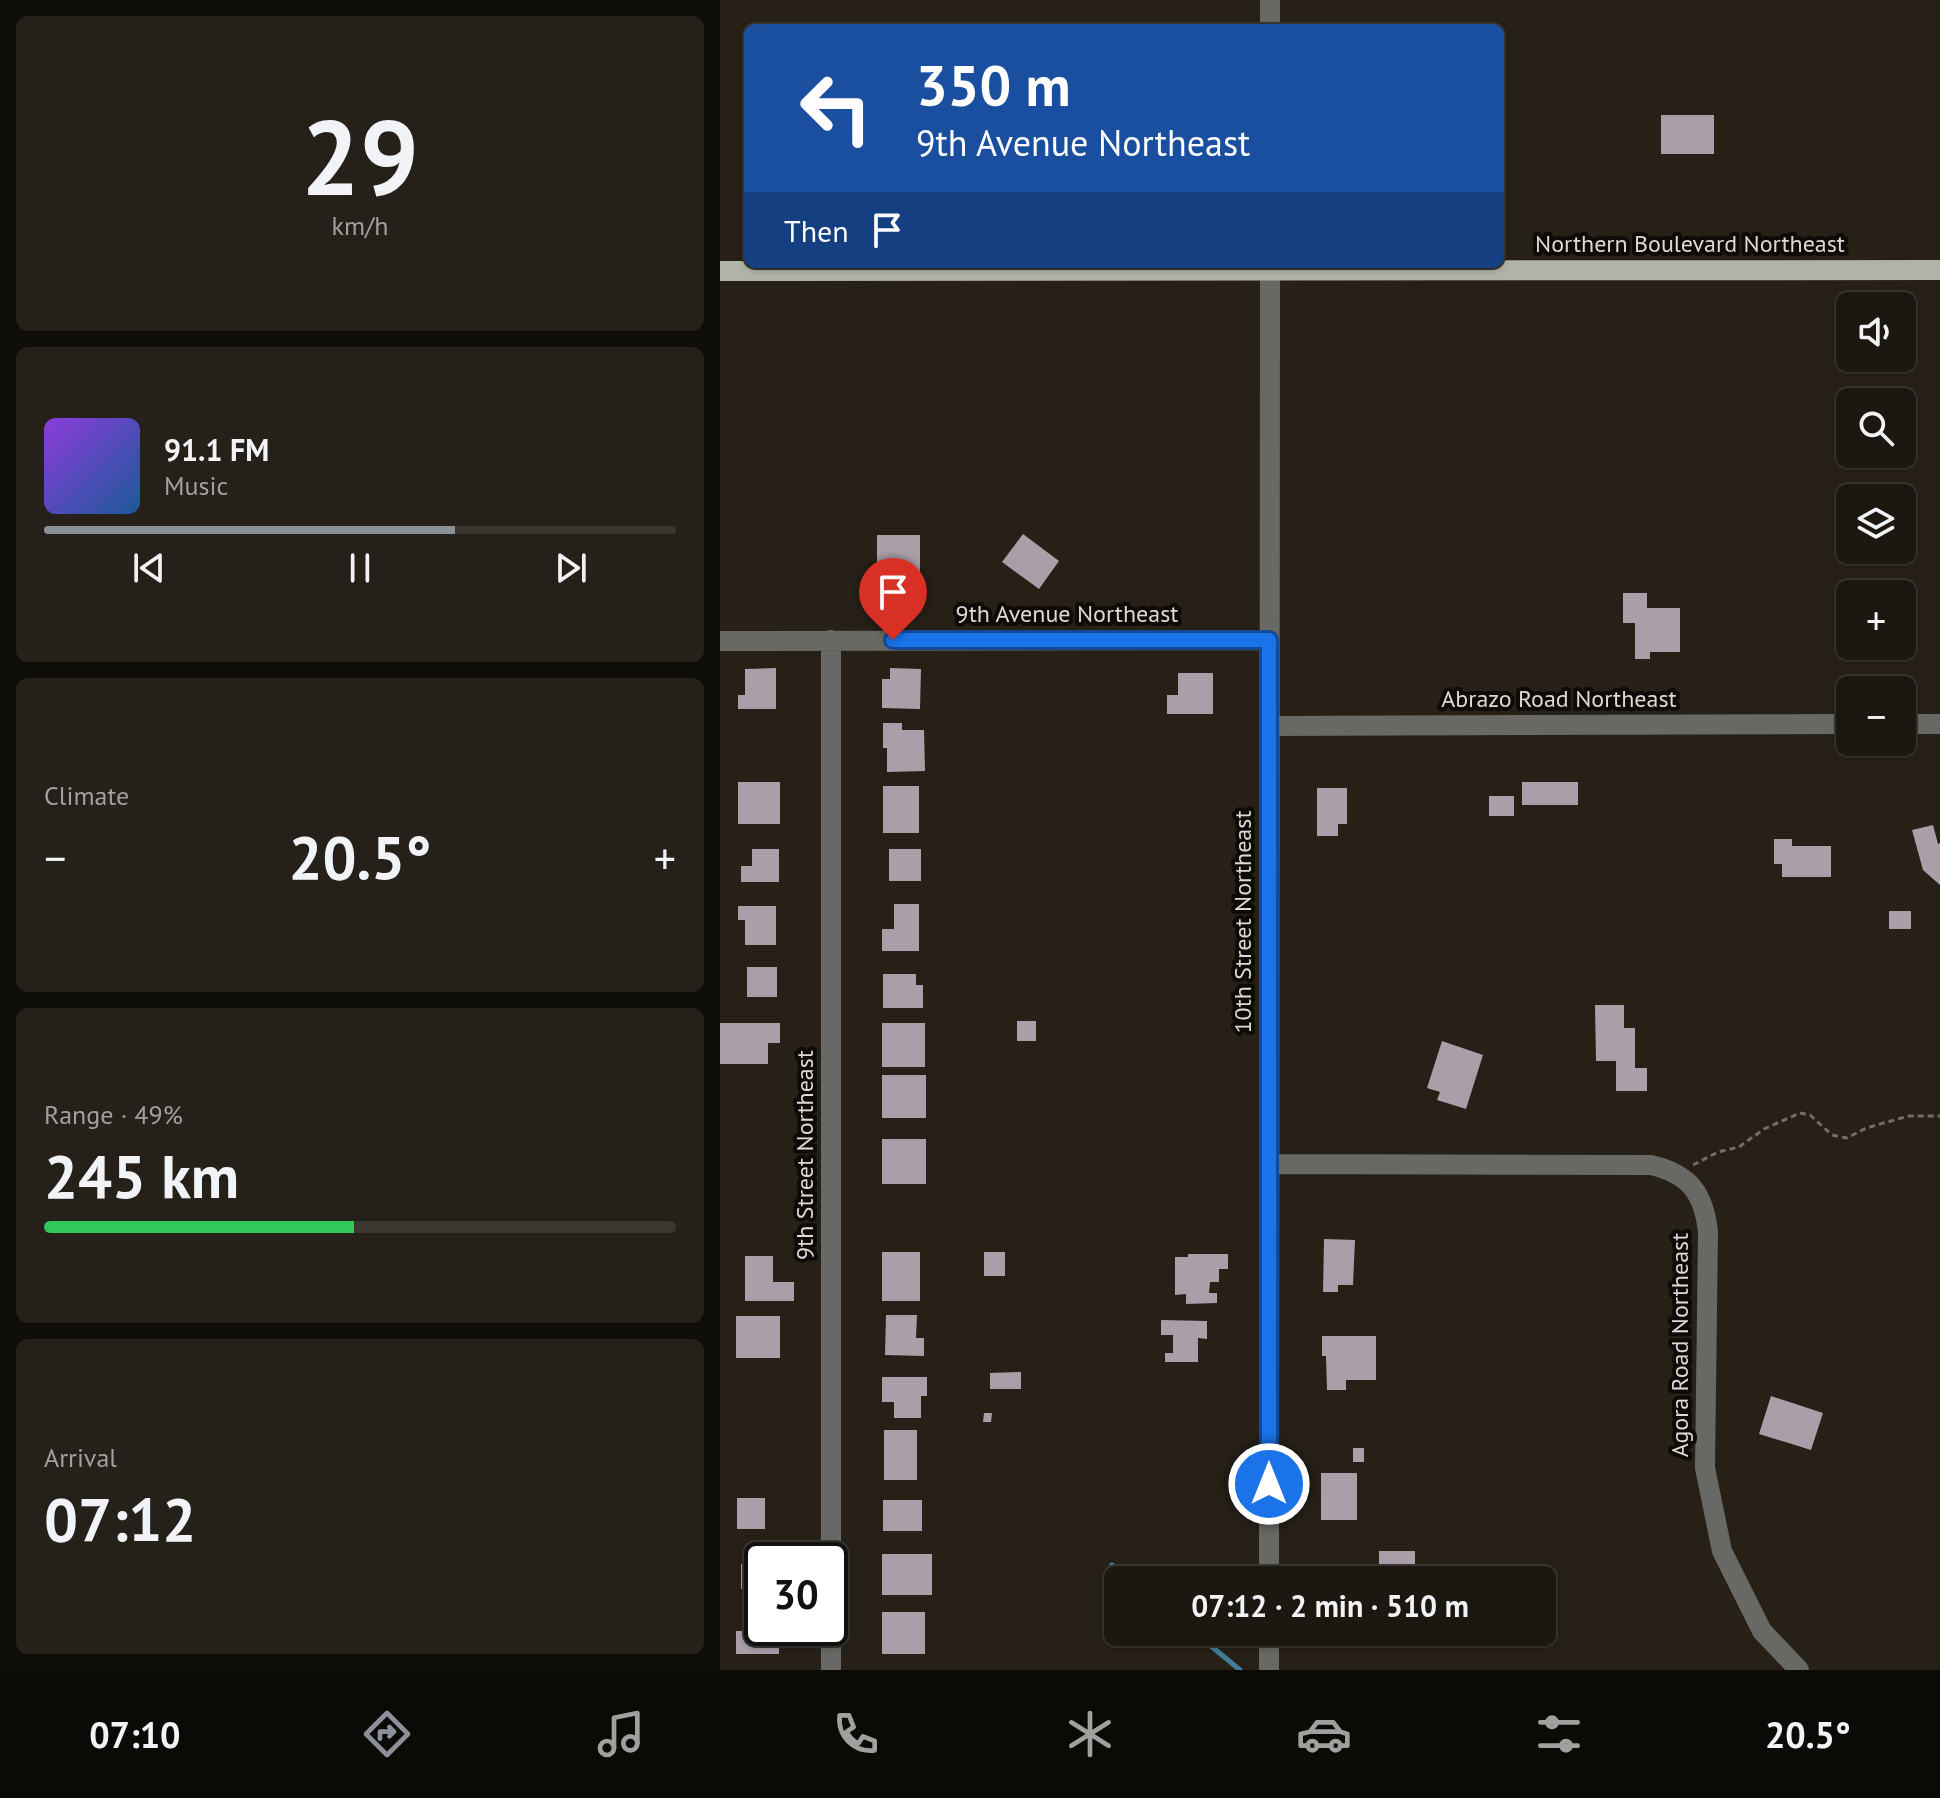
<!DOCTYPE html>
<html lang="en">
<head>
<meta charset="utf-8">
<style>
  :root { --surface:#1c1811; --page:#25211a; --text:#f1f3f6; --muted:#a0a09f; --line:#3a3731; --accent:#8c9099 }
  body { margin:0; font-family:"PT Sans",sans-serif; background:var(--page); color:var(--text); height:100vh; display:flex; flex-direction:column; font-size:30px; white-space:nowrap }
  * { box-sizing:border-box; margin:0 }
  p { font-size:26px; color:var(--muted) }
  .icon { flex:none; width:44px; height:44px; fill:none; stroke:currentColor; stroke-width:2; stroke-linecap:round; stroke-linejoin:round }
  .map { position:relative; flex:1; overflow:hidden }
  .panel { display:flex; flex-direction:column; gap:16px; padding:16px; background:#0f0d09; width:720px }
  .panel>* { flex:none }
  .guide { position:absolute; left:24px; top:24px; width:760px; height:244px; border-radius:12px; box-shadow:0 2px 6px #0004,0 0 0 2px var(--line); background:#1a4fa0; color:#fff; overflow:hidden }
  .buttons { position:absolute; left:1116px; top:292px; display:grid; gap:16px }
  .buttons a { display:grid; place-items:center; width:80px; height:80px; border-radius:12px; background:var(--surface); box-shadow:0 2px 6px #0004,0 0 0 2px var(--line); font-size:40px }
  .speed { position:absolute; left:24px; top:1542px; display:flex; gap:16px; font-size:40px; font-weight:700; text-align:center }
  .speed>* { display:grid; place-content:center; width:104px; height:104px; border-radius:50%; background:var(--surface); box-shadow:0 2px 6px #0004,0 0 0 2px var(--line); line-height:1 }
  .speed .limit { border:4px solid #111; border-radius:12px; background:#fff; color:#111 }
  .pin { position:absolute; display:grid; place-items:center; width:68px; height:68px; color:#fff; margin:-82px -34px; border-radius:50% 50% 50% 0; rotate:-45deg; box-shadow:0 0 8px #0007 }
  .pin .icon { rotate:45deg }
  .me { position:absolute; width:88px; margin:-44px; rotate:0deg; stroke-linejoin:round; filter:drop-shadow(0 0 6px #0008) }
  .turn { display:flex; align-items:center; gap:28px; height:168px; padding:0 40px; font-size:36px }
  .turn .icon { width:104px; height:104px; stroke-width:2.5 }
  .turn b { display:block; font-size:56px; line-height:68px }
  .then { display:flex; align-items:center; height:76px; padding:0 40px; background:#0003; gap:16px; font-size:30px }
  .big { font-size:60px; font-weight:700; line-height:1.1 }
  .panel .card { flex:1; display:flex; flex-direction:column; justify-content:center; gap:12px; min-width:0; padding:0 28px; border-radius:12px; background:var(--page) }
  .panel .dial { align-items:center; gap:0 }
  .dial b { font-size:104px; line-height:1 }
  .song { display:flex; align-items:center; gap:24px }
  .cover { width:96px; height:96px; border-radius:12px; background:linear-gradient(135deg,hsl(270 70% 55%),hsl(210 70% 35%)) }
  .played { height:8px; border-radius:4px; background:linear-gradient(90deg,var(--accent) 65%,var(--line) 65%) }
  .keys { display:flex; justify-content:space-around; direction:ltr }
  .heat { display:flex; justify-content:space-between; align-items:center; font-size:44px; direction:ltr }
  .charge { height:12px; border-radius:6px; background:linear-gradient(90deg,#34c759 49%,var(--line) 0) }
  .trip { position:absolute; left:384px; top:1566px; width:452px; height:80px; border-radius:12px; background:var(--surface); box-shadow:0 2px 6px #0004,0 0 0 2px var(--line); font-weight:700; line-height:80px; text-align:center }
  .menu { display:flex; height:128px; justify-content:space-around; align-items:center; background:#0b0a07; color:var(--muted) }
  .menu .icon { width:56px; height:56px }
  .menu .selected { color:var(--accent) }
  .menu b { font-size:36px; color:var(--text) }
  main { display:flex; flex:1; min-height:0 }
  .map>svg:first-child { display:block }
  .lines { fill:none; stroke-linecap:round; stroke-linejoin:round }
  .stream { stroke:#427d97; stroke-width:5 }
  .building { fill:#aa9fa8 }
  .path { stroke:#726d65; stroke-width:3; stroke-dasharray:6 4; stroke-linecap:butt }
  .minor { stroke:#686964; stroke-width:20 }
  .major { stroke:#b0b3a8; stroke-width:20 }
  .route-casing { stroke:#114b97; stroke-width:20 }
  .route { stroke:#1a73e8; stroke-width:14 }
  .labels { text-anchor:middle; stroke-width:8; stroke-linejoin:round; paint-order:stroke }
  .street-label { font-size:24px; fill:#ddd9d4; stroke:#0d0a07 }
</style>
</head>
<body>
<main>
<section class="panel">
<div class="card dial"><b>29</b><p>km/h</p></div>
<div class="card">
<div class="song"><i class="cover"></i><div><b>91.1 FM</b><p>Music</p></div></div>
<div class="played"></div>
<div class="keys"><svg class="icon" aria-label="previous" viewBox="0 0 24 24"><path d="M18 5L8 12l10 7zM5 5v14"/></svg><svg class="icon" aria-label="pause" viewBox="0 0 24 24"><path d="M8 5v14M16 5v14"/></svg><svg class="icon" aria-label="next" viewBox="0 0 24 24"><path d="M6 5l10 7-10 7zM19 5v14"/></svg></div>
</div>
<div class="card"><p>Climate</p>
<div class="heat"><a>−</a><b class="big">20.5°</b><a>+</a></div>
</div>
<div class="card"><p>Range · 49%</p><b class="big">245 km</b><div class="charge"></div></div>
<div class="card"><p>Arrival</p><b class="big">07:12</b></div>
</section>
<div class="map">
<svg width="1220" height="1670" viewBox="0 0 1220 1670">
  <rect width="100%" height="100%" fill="#262017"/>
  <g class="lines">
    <path class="stream" d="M392 1565 410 1580
      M474 1632 520 1670"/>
  </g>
  <path class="building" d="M941 115H994V154H941Z
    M303 534 339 561 319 589 282 562Z
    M157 535H200V579H157Z
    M1161 583H1183V594H1161Z
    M903 593H927V608H960V652H930V659H915V623H903Z
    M56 668V709H18V695H25V669Z
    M170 668 201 669 200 709 162 708V679H170Z
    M458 673H493V714H447V695H458Z
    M163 723H182V730H204L205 771 167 772V748H163Z
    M18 782H60V824H18Z
    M802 782H858V805H802Z
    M163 786H199V833H163Z
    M597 788H627V824H618V836H597Z
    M769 796H794V816H769Z
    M1213 825 1218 844 1220 843V885L1203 870 1192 830Z
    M1054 839H1072V846H1111V877H1062V864H1054Z
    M32 849H59V882H21V866H32Z
    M169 849H201V881H169Z
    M174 904H199V951H162V929H174Z
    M18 906H56V945H25V920H18Z
    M1169 911H1191V929H1169Z
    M27 967H57V997H27Z
    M163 974H196V985H203V1008H163Z
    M875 1005H904V1028H915V1068H927V1091H896V1061H876Z
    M297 1021H316V1041H297Z
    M0 1023H60V1043H48V1064H0Z
    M162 1023H205V1067H162Z
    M722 1041 763 1055 746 1109 717 1100 720 1092 707 1088Z
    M162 1075H206V1118H162Z
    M162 1139H206V1184H162Z
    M604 1239 635 1240 633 1285H618V1292H603Z
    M162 1252H200V1301H162Z
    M264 1252H285V1276H264Z
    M468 1254H508V1269H499V1282H490L489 1293H497V1303L466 1304V1294L455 1295V1257H468Z
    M25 1256H53V1282H74V1301H25Z
    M166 1315H197L196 1338H204V1356L165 1355Z
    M16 1316H60V1358H16Z
    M441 1320 487 1321V1339L478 1338V1362H445V1353H453V1335H441Z
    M602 1336H656V1380H626V1390H607L606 1356H602Z
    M301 1372V1389H270V1373Z
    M162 1377H207V1396H201V1418H174V1402H162Z
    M1051 1396 1103 1413 1091 1450 1039 1434Z
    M264 1413H272L271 1422H263Z
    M164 1430H197V1480H164Z
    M633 1448H644V1462H633Z
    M601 1473H637V1520H601Z
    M17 1498H45V1529H17Z
    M163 1500H202V1531H163Z
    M34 1551H59V1560H42V1589H21V1564H34Z
    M659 1551H695V1572H659Z
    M162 1554H212V1595H162Z
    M162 1612H205V1654H162Z
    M25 1619H42V1628H59V1654H16V1631H25Z"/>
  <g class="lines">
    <path class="path" d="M973 1165 998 1152 1019 1147 1044 1129 1080 1113 1090 1115 1112 1135 1127 1138 1146 1128 1189 1116H1220"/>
    <path class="minor" d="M550 28V0
      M111 640V1670
      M0 641 549 640
      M1182 724H1220
      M549 726 1130 724
      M549 1164 931 1165C970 1174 984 1194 988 1232L985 1468 1002 1551 1042 1631 1079 1670
      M549 1580 550 264
      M549 1670V1632"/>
    <path class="major" d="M0 271 1220 270"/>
  </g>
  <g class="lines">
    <defs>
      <path id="route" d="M173 640H549V1484"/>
    </defs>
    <use href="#route" class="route-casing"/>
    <use href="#route" class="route"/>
  </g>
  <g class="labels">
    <g class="street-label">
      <text x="970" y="252">Northern Boulevard Northeast</text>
      <text x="347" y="622">9th Avenue Northeast</text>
      <text x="839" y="707">Abrazo Road Northeast</text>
      <text transform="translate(523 922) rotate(-90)" y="8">10th Street Northeast</text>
      <text transform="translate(85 1155) rotate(-90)" y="8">9th Street Northeast</text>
      <text transform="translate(960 1345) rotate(-90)" y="8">Agora Road Northeast</text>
    </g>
  </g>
</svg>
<div class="buttons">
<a><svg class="icon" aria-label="sound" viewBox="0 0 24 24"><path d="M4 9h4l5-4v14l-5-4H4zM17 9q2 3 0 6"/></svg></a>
<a><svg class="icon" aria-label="search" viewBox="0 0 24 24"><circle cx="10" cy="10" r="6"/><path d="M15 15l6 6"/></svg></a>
<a><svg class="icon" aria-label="layers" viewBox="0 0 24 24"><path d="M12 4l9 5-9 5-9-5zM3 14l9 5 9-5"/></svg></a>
<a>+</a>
<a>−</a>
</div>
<div class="speed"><div class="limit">30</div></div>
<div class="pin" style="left:173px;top:640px;background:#d93025"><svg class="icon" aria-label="arrive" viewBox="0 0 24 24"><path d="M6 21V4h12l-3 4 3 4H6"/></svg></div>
<svg class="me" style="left:549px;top:1484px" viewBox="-20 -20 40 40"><circle r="17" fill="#1a73e8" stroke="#fff" stroke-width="3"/><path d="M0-11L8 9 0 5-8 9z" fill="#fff"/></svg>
<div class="trip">07:12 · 2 min · 510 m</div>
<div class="guide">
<div class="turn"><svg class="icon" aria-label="left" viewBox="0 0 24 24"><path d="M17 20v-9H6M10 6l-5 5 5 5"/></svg><div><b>350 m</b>9th Avenue Northeast</div></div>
<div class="then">Then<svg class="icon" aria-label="arrive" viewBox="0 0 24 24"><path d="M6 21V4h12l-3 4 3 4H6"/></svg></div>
</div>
</div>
</main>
<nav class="menu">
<b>07:10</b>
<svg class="icon selected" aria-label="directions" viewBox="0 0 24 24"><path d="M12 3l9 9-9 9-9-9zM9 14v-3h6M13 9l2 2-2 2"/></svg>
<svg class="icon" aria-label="music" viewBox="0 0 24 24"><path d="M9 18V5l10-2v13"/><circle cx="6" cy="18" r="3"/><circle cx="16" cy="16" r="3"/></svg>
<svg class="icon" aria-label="phone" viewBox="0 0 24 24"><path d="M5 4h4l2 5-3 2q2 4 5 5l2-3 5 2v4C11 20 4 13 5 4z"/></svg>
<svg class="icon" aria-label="climate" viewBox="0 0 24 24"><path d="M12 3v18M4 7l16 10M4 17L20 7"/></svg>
<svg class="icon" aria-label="car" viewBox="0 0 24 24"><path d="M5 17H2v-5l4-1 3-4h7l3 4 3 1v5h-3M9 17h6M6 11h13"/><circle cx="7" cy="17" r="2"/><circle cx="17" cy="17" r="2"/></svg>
<svg class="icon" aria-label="filters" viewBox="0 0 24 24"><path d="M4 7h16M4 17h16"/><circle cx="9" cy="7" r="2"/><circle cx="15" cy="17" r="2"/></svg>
<b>20.5°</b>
</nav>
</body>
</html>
